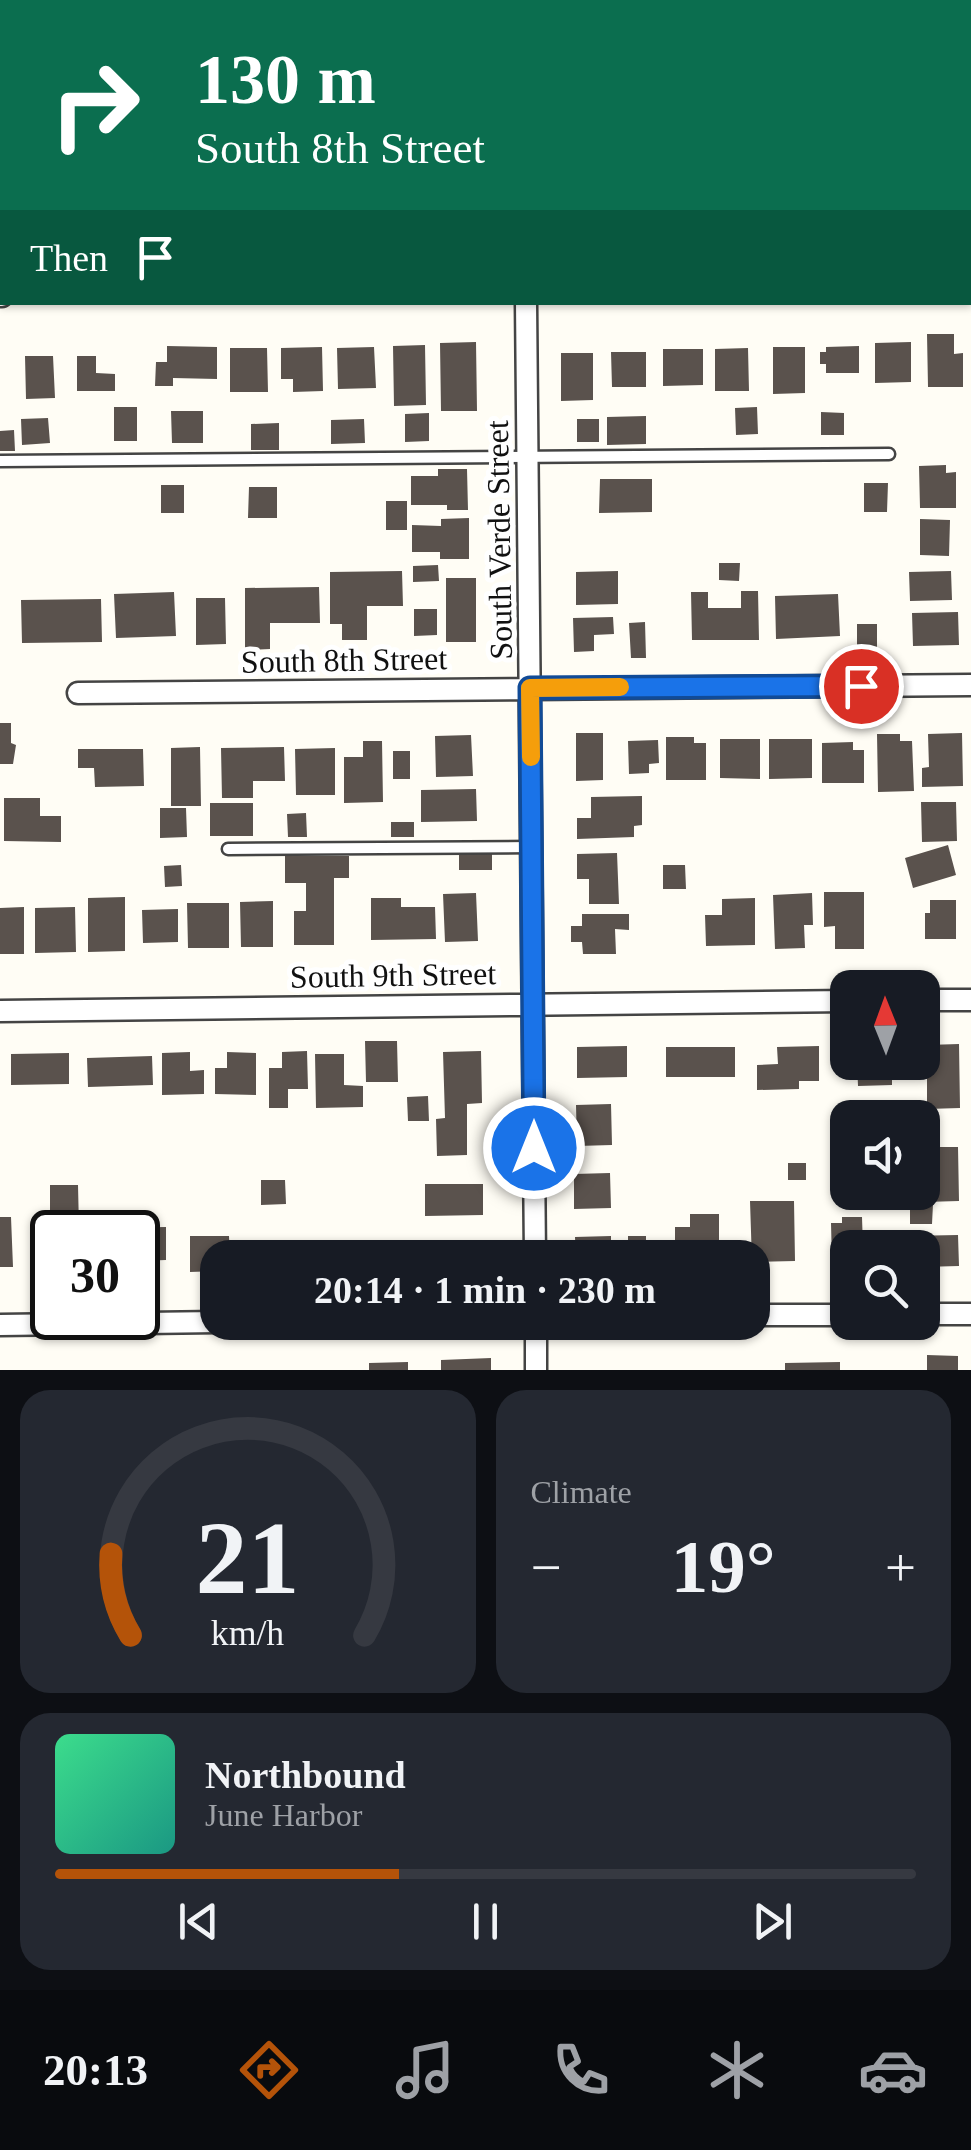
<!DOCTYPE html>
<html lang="en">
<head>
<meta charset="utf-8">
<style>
  :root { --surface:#171b24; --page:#242831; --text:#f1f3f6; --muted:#9ea1a6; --line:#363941; --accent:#b45309 }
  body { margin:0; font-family:Georgia,serif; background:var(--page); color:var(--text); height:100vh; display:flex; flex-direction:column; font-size:38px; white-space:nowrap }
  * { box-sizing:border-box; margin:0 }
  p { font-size:32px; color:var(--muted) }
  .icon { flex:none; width:55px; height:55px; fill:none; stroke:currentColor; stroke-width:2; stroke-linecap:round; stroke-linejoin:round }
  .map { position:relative; height:1370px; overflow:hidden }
  .side { display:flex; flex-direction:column; gap:20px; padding:20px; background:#0d0f14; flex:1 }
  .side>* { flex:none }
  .guide { position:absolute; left:0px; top:0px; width:972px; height:305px; box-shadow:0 2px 8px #0004; background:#0b6e4f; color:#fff; overflow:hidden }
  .needle { width:65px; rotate:359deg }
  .controls { position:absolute; left:830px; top:970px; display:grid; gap:20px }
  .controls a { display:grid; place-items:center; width:110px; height:110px; border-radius:20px; background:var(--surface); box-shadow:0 2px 8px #0004; font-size:50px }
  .speed { position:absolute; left:30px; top:1210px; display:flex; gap:20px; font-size:50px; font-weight:700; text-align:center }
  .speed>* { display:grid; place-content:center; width:130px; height:130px; border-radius:50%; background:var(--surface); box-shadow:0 2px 8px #0004; line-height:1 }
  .speed .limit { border:5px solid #111; border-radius:15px; background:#fff; color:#111 }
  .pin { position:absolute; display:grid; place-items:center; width:85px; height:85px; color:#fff; margin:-42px; border:5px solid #fff; border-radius:50%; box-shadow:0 2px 10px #0007 }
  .me { position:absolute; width:110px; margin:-55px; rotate:0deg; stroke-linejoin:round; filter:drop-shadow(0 0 8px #0008) }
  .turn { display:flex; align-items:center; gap:35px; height:210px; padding:0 30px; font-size:45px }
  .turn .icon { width:130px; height:130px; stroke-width:2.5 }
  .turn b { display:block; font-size:70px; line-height:85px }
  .then { display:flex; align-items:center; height:95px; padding:0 30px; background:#0003; gap:20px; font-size:38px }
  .big { font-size:75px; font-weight:700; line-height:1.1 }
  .side .tile { flex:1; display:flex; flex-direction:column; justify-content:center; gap:15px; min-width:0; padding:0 35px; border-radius:30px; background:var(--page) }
  .side .dial { align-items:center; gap:0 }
  .dial svg { height:260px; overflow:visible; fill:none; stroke:var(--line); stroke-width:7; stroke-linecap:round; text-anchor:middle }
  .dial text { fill:var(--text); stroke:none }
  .song { display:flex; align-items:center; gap:30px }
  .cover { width:120px; height:120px; border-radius:15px; background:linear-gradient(135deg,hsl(150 70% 55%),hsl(170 70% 35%)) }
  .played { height:10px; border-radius:5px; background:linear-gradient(90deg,var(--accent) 40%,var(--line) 40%) }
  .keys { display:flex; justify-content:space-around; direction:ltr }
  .heat { display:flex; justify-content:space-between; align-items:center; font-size:55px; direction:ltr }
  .side .tiles { flex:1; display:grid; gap:20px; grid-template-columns:1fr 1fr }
  .tile:last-child { grid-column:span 2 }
  .trip { position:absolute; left:200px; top:1240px; width:570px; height:100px; border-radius:30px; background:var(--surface); box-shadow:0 2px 8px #0004; font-weight:700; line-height:100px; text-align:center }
  .dock { display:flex; height:160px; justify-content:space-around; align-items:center; background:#090b0e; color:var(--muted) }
  .dock .icon { width:70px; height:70px }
  .dock .current { color:var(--accent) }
  .dock b { font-size:45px; color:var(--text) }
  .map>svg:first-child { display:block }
  .building { fill:#5a524d }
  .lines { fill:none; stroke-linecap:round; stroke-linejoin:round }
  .service-casing { stroke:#444; stroke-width:15 }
  .minor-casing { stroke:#444; stroke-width:25 }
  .service { stroke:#fff; stroke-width:10 }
  .minor { stroke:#fff; stroke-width:20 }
  .route-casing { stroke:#114b97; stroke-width:25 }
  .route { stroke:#1a73e8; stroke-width:18 }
  .slow { stroke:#f59e0b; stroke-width:18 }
  .labels { text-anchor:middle; stroke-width:10; stroke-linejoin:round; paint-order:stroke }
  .street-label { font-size:32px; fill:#111; stroke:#fff }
</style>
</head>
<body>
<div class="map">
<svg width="971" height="1370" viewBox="0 0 971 1370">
  <rect width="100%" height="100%" fill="#fffdf5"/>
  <path class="building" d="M927 334H954V354L963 353V387H928Z
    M476 342 477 411H441L440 343Z
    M911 342V382L875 383V343Z
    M425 345 426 405 394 406 393 346Z
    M167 346 217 347V379L173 378V386H155L156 362H167Z
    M859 346V373H826V364H820V352H826V347Z
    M322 347 323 391 293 392V379H281V348Z
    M374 347 376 388 338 389 337 348Z
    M773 347H805V393L773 394Z
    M230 348H267L268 392H230Z
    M748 348 749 391H715V349Z
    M663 349H703V385L663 386Z
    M611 352H646V387H612Z
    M561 353H593V400L561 401Z
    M25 356H53L55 398 26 399Z
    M77 356H96V373L115 374V391H77Z
    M114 407H137V441H114Z
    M757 407 758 434 736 435 735 408Z
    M171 411H203V443H172Z
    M821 412 844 413V435H821Z
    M429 413V441L405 442V414Z
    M646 416V444L607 445V417Z
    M48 418 50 443 22 445 21 419Z
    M364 419 365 443 331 444V420Z
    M577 419H599V442H577Z
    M279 423V450H251V424Z
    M14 430 15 451H0V431Z
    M946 465V473L956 472V508H920L919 466Z
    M438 469H467L468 510H447V505H411V476H438Z
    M600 479H652V512L599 513Z
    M864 483H888L887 512H864Z
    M161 485H184V513H161Z
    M249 487H277V518H248Z
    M386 501H407V530H386Z
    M469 518V559H440V552H412V525L441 526V519Z
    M920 519 950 520 949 556 920 555Z
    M719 563H740L739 581 719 580Z
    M438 565 439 581 413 582V566Z
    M402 571 403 606H367V640H342V624H330V572Z
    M618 571V604L576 605V572Z
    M951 571 952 600 910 601 909 572Z
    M446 578H476V642H446Z
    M319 587 320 623H270V649L245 650V588Z
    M741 591H758L759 640H692L691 592H708V608H741Z
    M174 592 176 636 116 638 114 594Z
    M838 594 840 636 776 639 775 596Z
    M196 598H225L226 644 196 645Z
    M101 599 102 642 22 643 21 600Z
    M414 609H437V635L414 636Z
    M958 612 959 645 913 646 912 613Z
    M613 617 614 634 594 635V651L574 652 573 618Z
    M645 622 646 658H631L629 623Z
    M857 624H877V648L857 647Z
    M0 723H11V743L16 745 13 764H0Z
    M576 733H603V780L576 781Z
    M962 733 963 786 922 787V768L929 767 928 734Z
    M877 734H900V741H912L914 791 878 792Z
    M471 735 473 776 436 777 435 736Z
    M666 737H694V743H706V780H666Z
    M720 739H760V779L720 778Z
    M769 739H812V778L769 779Z
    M658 740 659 763 649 764V773L629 774 628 741Z
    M363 741H382L383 802 344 803V757H363Z
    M853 742V750H864V783H822V743Z
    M200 747 201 806H171V748Z
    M284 747 285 781H253V798H222L221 748Z
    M335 748V795H296L295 749Z
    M78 749H143L144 786 95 787 94 768H78Z
    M393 751H410V779H393Z
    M476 789 477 821 421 822V790Z
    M642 796V825L634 826V837L577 839V818H591V797Z
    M4 798H40V816H61V842L4 841Z
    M921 802H956L957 841 922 842Z
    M210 803H253V836H210Z
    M160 808H186L187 837 160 838Z
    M306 813 307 837H288L287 814Z
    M391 822H414V837H391Z
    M948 845 956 875 913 888 905 858Z
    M492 852V870H459V853Z
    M617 853 619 904H589V879H577V854Z
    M285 856H349V878H334V945H294V911H306V883H285Z
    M181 865 182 886 165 887 164 866Z
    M663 865H685L686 889H663Z
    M824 892H864V949H835V926L824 927Z
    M476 893 478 941 445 942 443 894Z
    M812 893 813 925H804L805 948 775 949 773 895Z
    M125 897V951L88 952V898Z
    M371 898H401V907H435L436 939 371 940Z
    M755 898V945L706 946 705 915H722V899Z
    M930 900H956V939H925V913H930Z
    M273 901V947H241L240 902Z
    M187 903H229V948H188Z
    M24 907V954H0V908Z
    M75 907 76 952 35 953V908Z
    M178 909V942L143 943 142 910Z
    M582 914H629V930L615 929 616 954H583L582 942H571V926H582Z
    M365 1041H397L398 1082H366Z
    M959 1044 960 1108 927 1109V1045Z
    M627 1046V1077L577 1078V1047Z
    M819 1046V1081H799V1089L757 1090V1065L778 1064 777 1047Z
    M666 1047H735V1077H666Z
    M307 1051 308 1089H288V1108H269V1068H282V1052Z
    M481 1051 482 1103 467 1104V1155L437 1156 436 1119 445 1118 443 1052Z
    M190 1052V1071L204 1070V1094L162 1095V1053Z
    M227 1052 256 1053V1095L215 1094V1068H227Z
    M69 1053V1084L11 1085V1054Z
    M315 1054H344V1085L363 1086V1107L316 1108Z
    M152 1056 153 1085 88 1087 87 1058Z
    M857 1062H892V1085L858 1086Z
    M428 1096 429 1121H408L407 1097Z
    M611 1104 612 1145 577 1146 576 1105Z
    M837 1130H848V1154H837Z
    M923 1147H958L959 1201 924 1202Z
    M788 1163H806V1180H788Z
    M610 1173 611 1208 574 1209V1174Z
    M261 1180H285L286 1204 261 1205Z
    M425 1184H483V1215L425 1216Z
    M50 1185H78L79 1228 50 1229Z
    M848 1192H874V1202H848Z
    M750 1201H794L795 1261 752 1262Z
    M910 1203 933 1204 932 1224H910Z
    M690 1214H719V1258H675V1227H690Z
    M0 1217H11L13 1267H0Z
    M842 1217H862L863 1248H848V1263H832L831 1223H842Z
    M166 1227V1260L138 1261V1232H108V1228Z
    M32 1234H52V1269H33Z
    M958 1235 959 1266 922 1267V1248H907V1236Z
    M190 1236H229L230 1258H218V1271L190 1272Z
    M611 1236V1248L628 1247V1236H646V1258H576L575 1237Z
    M426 1242H486V1258H426Z
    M333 1243 334 1258H298V1244Z
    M243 1244H281V1258H243Z
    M927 1355 958 1356V1370H927Z
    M491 1358V1370H441V1360Z
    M408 1362V1370H369V1363Z
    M840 1362V1370H785V1363Z"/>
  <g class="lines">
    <defs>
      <path id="service" d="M970 113H971
        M0 128H2
        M0 461 889 454
        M228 849 532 847"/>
      <path id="minor" d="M521 0V2
        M970 286H971
        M0 296H2
        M526 302 535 1258
        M78 693 971 685
        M922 1000H971
        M0 1011 848 1001
        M922 1314H971
        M752 1315H848
        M536 1322V1370
        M0 1325 218 1322"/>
    </defs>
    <use href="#service" class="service-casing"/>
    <use href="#minor" class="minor-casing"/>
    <use href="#service" class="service"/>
    <use href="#minor" class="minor"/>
  </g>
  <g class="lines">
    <defs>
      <path id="route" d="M534 1148 530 688 861 686"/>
    </defs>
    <use href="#route" class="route-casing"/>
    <use href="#route" class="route"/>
    <path class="slow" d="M531 757 530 688 620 687"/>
  </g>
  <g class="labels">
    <g class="street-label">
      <text transform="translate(499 540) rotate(-91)" y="11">South Verde Street</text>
      <text transform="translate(344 660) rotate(-1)" y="11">South 8th Street</text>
      <text transform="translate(393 975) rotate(-1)" y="11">South 9th Street</text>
    </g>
  </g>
</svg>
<div class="controls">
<a><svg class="needle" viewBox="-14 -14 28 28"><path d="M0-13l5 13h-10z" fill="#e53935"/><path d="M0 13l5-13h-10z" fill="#9ea1a6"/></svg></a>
<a><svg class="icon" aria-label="sound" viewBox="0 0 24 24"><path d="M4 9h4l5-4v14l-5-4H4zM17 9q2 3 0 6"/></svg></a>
<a><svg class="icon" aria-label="search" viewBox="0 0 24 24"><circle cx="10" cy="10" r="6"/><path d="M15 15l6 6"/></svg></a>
</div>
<div class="speed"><div class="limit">30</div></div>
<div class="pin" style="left:861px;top:686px;background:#d93025"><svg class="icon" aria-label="arrive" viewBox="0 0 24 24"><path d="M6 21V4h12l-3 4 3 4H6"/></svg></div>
<svg class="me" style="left:534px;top:1148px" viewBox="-20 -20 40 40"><circle r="17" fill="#1a73e8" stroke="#fff" stroke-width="3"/><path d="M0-11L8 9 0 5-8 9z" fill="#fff"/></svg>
<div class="trip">20:14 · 1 min · 230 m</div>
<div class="guide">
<div class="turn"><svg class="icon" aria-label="right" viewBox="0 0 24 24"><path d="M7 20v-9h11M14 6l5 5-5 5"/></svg><div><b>130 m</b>South 8th Street</div></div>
<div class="then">Then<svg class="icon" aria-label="arrive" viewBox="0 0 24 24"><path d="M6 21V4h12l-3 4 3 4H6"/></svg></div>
</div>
</div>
<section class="side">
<div class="tiles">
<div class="tile dial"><svg viewBox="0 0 100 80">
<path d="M14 69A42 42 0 1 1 86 69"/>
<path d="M14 69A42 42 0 0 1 8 44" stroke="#b45309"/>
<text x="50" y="56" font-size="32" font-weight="700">21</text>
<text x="50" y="72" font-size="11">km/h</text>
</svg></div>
<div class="tile"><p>Climate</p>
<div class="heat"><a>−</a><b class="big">19°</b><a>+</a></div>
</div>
<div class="tile">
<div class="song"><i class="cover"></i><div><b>Northbound</b><p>June Harbor</p></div></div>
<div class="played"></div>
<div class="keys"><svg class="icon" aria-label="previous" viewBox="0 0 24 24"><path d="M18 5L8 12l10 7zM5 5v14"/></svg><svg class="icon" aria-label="pause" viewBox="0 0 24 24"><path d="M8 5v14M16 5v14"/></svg><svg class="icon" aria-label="next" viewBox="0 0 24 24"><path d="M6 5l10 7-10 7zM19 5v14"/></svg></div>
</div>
</div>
</section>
<nav class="dock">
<b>20:13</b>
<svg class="icon current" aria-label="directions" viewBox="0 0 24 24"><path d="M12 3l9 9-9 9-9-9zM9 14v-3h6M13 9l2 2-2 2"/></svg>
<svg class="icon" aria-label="music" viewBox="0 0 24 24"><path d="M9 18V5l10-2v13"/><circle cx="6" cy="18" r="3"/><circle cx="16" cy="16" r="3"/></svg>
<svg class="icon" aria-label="phone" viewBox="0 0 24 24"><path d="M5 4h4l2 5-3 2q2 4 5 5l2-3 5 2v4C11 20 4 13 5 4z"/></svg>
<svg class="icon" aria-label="climate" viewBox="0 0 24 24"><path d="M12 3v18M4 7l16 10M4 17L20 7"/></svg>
<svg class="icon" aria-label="car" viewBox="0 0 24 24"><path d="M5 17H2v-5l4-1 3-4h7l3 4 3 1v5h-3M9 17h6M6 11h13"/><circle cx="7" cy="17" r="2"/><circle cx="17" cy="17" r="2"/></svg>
</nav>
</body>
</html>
